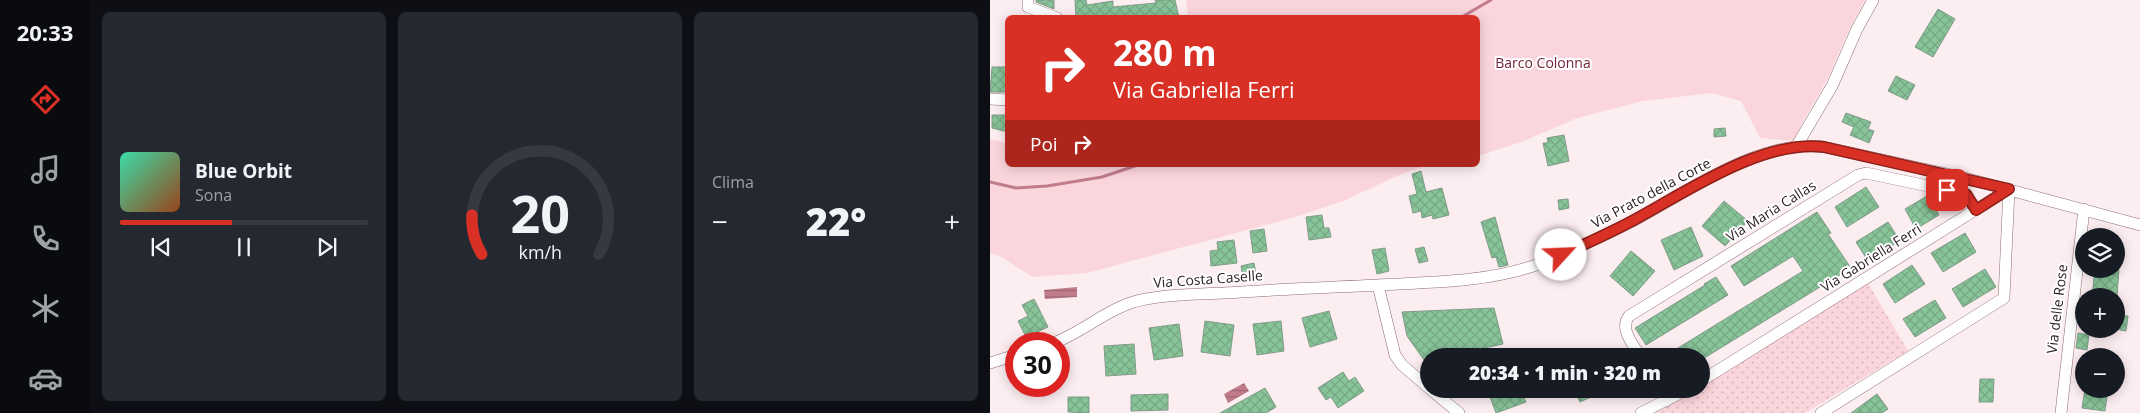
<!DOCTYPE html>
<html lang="it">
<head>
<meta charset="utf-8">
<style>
  :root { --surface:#171b24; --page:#242831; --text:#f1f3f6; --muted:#9ea1a6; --line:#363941; --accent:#d93025 }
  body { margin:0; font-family:"Open Sans",sans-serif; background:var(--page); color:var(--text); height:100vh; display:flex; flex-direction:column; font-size:19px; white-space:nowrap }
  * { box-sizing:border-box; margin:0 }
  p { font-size:16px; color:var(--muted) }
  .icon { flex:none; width:28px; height:28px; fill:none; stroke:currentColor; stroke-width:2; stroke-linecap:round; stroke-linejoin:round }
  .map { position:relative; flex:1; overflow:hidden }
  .side { display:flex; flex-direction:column; gap:12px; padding:12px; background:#0d0f14; width:900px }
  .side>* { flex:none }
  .guide { position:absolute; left:15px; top:15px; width:475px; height:152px; border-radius:8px; box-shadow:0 2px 12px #0003; background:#d93025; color:#fff; overflow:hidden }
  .controls { position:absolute; left:1085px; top:228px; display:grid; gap:10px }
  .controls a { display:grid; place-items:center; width:50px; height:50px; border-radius:50%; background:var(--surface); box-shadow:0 2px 12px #0003; font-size:25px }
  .speed { position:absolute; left:15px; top:332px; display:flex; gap:10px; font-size:25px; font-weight:700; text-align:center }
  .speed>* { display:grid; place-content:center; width:65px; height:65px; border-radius:50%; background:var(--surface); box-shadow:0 2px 12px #0003; line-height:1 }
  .speed .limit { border:8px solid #d22; background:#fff; color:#111 }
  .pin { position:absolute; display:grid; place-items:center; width:42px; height:42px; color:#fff; margin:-21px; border-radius:10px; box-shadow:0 2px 8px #0006 }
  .me { position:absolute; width:55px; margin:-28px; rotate:65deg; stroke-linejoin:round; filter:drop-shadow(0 0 4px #0008) }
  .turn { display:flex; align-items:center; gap:18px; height:105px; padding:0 25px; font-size:22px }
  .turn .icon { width:65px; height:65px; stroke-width:2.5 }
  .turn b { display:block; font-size:35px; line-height:42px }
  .then { display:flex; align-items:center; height:48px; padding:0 25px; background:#0003; gap:10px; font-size:19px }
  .big { font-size:38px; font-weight:800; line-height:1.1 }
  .side .tile { flex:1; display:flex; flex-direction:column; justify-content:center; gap:8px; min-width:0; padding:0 18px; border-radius:8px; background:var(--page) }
  .side .dial { align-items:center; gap:0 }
  .dial svg { height:130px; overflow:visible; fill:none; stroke:var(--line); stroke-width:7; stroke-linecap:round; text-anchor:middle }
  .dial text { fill:var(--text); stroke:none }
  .song { display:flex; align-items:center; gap:15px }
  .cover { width:60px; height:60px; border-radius:8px; background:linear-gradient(135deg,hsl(160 70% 55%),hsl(20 70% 35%)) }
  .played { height:5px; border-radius:2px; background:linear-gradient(90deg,var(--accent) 45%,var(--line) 45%) }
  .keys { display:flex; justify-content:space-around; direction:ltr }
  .heat { display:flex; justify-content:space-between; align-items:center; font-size:28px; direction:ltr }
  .side .tiles { flex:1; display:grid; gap:12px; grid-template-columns:repeat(3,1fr) }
  .trip { position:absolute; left:430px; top:348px; width:290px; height:50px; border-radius:25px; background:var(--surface); box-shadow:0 2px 12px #0003; font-weight:800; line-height:50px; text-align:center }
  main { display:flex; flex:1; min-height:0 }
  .tabs { display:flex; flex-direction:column; width:90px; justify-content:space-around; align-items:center; background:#090b0e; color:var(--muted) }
  .tabs .icon { width:35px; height:35px }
  .tabs .active { color:var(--accent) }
  .tabs b { font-size:22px; color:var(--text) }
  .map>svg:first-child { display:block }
  .grass { fill:url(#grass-dots) }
  .park { fill:#fbd5dc }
  .water { fill:url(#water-rules) }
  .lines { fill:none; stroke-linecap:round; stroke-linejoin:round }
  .stream { stroke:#c07c8b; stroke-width:3 }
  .building { fill:url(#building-cross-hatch); stroke:#809b88 }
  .minor-casing { stroke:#8e6d74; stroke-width:12 }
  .minor { stroke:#fff; stroke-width:11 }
  .route-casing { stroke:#8d1f18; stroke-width:12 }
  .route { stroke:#d93025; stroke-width:9 }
  .labels { text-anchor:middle; stroke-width:4; stroke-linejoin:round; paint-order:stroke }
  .park-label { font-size:14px; fill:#75223c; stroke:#fff }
  .street-label { font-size:14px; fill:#2e2023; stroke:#fff }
</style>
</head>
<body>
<main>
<nav class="tabs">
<b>20:33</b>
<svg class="icon active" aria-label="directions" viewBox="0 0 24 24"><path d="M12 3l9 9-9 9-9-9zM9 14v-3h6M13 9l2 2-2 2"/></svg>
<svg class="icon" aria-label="music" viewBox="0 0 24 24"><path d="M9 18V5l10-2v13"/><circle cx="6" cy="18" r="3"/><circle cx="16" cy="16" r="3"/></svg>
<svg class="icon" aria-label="phone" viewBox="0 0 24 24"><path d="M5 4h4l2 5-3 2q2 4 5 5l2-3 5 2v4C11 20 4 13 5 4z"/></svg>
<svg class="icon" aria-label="climate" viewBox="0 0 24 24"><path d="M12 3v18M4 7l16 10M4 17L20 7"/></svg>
<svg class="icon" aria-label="car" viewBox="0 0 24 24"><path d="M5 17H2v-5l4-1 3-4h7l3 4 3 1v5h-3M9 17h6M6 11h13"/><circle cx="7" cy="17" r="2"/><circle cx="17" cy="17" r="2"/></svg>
</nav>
<section class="side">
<div class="tiles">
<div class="tile">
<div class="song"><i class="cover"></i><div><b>Blue Orbit</b><p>Sona</p></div></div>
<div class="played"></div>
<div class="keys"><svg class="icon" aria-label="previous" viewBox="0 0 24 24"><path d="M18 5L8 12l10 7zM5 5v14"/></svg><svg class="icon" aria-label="pause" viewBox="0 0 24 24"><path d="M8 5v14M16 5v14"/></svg><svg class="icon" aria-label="next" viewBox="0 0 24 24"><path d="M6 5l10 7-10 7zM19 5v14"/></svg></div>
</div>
<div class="tile dial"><svg viewBox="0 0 100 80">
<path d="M14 69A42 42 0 1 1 86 69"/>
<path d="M14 69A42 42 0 0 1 8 45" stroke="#d93025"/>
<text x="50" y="56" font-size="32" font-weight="700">20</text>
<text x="50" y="72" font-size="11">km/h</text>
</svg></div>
<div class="tile"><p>Clima</p>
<div class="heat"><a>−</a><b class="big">22°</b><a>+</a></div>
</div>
</div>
</section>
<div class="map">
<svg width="1150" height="413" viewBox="0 0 1150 413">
  <defs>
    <pattern id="grass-dots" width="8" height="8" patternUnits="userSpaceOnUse" patternTransform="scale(1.25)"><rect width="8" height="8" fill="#fbd5dc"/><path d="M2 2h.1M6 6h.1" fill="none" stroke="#d7b7bc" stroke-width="1.8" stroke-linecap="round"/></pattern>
    <pattern id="water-rules" width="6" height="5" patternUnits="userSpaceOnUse" patternTransform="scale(1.25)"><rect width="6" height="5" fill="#c07c8b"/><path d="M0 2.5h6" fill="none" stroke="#9c6571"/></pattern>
    <pattern id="building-cross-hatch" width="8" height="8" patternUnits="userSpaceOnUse" patternTransform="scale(1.25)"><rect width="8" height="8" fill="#88c49a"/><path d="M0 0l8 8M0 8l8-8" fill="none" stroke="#76a884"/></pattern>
  </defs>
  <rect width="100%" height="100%" fill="#fcedf0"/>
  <path class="grass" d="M878 283 918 351 815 413H665L705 389H711V385Z"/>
  <path class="park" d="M196 0H875C860 25 850 51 838 77 828 99 812 118 804 141L770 138 751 101 722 93 653 101 587 118 534 141 488 156V18L198 17Z
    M0 139 17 143 18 165H436L407 176 353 201 305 217 97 273 42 277 12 257 0 253Z"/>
  <path class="water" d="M87 287V297L55 299 54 290Z
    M254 383 259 391 238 403 234 394Z"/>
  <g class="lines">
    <path class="stream" d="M470 18 501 0
      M0 182 26 188 57 186 112 177 148 165"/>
  </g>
  <path class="building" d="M46 0H64V9L46 2Z
    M85 0H96L97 5 123 1V7L166 3 165 0H185L189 18H86Z
    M948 9 965 19 943 57 925 47Z
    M2 67H18V92H0Z
    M906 76 925 85 917 100 898 91Z
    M856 113 881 122 878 129 884 131 879 143 860 135 864 127 852 122Z
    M2 115H18V132L2 128Z
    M735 128 736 136 724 137V129Z
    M574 135 579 161 558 166 553 143H558L557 138Z
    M431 171 436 192 452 188 459 215 443 219 442 215 432 218 431 211 423 213 419 196 427 194 422 174Z
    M876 187 889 207 857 227 845 207Z
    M937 196 949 215 926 229 915 209Z
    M578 199 579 208 569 210 568 200Z
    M734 201 758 221 735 246 712 226Z
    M827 212 841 233 838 234 861 268 711 360V356H675L813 271 803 256 754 286 741 266Z
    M332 215 334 228H339L341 237 319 240 316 217Z
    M505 217 518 265 509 267 506 257 502 258 491 222Z
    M898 222 910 241 878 261 866 242Z
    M701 227 713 256 684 270 671 240Z
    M274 229 277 251 263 253 260 231Z
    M975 233 986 252 953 272 941 253Z
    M244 240 247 263 221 266 220 251 228 250 227 242Z
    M434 247 438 261 429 263 425 249Z
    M395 248 399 271 387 274 382 250Z
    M641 251 665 271 643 296 620 276Z
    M264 263 266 274 253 277 251 266Z
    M922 265 935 284 905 303 893 284Z
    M995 269 1006 287 973 307 962 289Z
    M1105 269H1129L1127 296H1102Z
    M726 277 738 295 656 345 645 328 715 285 714 284Z
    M44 299 58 327 36 337 28 321 38 316 32 305Z
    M945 300 956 318 925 337 913 319Z
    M504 308 513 344 457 356H439V367L417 336 412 312Z
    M339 311 347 339 320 347 312 318Z
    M1126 315 1138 316 1136 331 1126 329Z
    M215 321 244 325 240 356 211 352Z
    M291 321 294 351 267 355 263 324Z
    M189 324 193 356 164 360 159 328Z
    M1088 333 1099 335 1097 350 1086 348Z
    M144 344 146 374 116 376 114 346Z
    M353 372 359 381 365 377 374 391 348 408 341 397 336 400 328 388Z
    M990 379H1004L1003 402H989Z
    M275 388 286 407 276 413H230Z
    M511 389H530L536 402 506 413 499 394Z
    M584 389H618L590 402Z
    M1095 389H1118L1115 411 1092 408Z
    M178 394V410L141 411V395Z
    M887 394 898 409 892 413H861Z
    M78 397H99V413L78 412Z"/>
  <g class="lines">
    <defs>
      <path id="minor" d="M38 0V7L67 18
        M0 99 18 100
        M806 147 842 86 867 29 883 0
        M388 285 405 355 412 365 439 388
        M61 344C95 332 120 305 156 299 182 294 208 294 234 293 292 289 351 287 409 284 455 282 503 280 546 265 578 253 609 238 639 223 695 194 769 138 834 147L975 178 1150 225
        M650 356C643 344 629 329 639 316L868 175 876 173 976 194 986 210
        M0 363 26 355
        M711 381 1019 189 1014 298 831 413
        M440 389 469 413
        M669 389 676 401
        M651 413 698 389
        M1071 413 1094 209"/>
    </defs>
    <use href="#minor" class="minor-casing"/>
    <use href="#minor" class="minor"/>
  </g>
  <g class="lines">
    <defs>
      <path id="route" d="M571 255C595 244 620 233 644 220 696 192 773 139 834 147L1019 189 986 210 976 194 957 190"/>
    </defs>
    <use href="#route" class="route-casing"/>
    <use href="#route" class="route"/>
  </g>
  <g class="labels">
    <g class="park-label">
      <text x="553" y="68">Barco Colonna</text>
    </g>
    <g class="street-label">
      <text transform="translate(661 193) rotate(-28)" y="5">Via Prato della Corte</text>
      <text transform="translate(781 211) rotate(-32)" y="5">Via Maria Callas</text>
      <text transform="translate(881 258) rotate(-32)" y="5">Via Gabriella Ferri</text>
      <text transform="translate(218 279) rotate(-4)" y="5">Via Costa Caselle</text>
      <text transform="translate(1067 309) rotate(-83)" y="5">Via delle Rose</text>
    </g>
  </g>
</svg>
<div class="controls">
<a><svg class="icon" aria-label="layers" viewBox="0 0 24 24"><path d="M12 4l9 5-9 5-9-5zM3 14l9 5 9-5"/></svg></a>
<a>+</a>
<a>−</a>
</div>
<div class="speed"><div class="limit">30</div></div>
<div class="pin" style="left:957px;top:190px;background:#d93025"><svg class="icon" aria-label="arrive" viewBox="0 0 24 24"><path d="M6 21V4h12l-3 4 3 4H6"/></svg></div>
<svg class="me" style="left:571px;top:255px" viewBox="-20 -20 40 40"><circle r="19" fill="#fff"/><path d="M0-13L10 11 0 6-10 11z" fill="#d93025"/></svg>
<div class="trip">20:34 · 1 min · 320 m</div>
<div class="guide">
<div class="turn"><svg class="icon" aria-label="right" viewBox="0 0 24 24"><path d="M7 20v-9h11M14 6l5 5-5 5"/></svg><div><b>280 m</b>Via Gabriella Ferri</div></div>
<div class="then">Poi<svg class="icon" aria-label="right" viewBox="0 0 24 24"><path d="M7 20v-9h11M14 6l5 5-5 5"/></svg></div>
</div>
</div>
</main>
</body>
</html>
